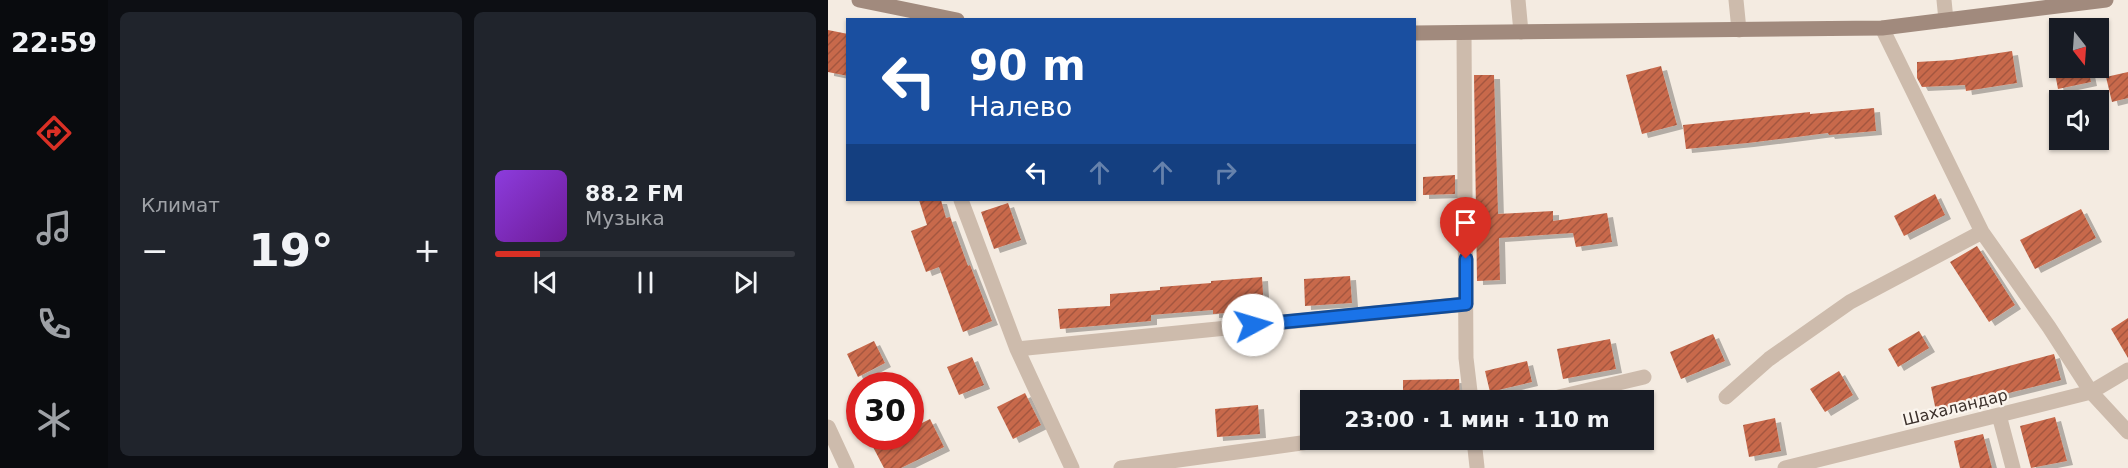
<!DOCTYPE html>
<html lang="ru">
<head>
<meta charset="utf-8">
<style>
  :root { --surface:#171b24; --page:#20242c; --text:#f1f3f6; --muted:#9ea1a6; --line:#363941; --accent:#d93025 }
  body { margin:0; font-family:"DejaVu Sans",sans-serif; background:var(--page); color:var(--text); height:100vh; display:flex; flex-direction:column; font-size:22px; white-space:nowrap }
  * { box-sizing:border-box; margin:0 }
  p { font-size:20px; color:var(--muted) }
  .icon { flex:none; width:33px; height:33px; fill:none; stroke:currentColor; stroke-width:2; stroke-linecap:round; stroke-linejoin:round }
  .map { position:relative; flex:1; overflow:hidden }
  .details { display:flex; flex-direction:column; gap:12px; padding:12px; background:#0d0f14; width:720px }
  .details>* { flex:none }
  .top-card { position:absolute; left:18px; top:18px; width:570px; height:183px; border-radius:0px; box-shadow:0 2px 4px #0004; background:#1a4fa0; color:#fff; overflow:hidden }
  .needle { width:39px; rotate:163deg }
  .controls { position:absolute; left:1221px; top:18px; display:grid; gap:12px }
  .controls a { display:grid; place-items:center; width:60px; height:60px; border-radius:0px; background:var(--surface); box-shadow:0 2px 4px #0004; font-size:30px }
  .speed { position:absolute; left:18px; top:372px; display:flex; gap:12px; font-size:30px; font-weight:700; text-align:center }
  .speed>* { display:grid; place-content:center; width:78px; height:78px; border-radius:50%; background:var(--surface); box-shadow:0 2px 4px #0004; line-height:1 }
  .speed .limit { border:9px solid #d22; background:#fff; color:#111 }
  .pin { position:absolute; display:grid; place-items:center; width:51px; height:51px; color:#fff; margin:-62px -26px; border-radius:50% 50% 50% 0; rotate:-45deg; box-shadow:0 0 6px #0007 }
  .pin .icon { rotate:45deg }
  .me { position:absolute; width:66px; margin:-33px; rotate:84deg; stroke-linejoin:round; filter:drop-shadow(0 0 4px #0008) }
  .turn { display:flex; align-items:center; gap:21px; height:126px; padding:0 24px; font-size:27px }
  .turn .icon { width:78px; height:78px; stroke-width:2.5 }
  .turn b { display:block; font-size:42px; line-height:51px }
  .lanes { display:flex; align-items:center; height:57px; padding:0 24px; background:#0003; justify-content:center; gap:30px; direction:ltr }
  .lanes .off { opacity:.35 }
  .big { font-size:45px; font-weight:700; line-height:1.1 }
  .details .widget { flex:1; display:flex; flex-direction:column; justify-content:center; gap:9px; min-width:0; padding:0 21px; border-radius:9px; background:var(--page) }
  .song { display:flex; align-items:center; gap:18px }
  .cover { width:72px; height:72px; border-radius:9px; background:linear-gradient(135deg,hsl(270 70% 55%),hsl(280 70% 35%)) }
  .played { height:6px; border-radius:3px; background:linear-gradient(90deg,var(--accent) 15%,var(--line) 15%) }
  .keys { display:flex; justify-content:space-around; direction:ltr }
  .heat { display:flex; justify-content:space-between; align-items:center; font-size:33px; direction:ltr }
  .details .tiles { flex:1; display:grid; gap:12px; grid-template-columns:repeat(2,1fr) }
  .trip { position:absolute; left:472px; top:390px; width:354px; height:60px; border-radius:0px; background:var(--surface); box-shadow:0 2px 4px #0004; font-weight:700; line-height:60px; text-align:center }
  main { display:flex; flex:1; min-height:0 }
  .dock { display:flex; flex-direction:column; width:108px; justify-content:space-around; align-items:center; background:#090b0e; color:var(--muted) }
  .dock .icon { width:42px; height:42px }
  .dock .selected { color:var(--accent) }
  .dock b { font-size:27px; color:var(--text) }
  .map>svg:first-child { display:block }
  .building { fill:url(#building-hatch); filter:url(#shadow) }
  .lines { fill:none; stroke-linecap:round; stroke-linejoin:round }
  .street { stroke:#cdbbac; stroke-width:15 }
  .secondary { stroke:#a18a7d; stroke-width:15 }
  .route-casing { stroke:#114b97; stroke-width:15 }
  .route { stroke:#1a73e8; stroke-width:10 }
  .labels { text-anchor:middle; stroke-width:4.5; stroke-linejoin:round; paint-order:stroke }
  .street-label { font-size:16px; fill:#3b302b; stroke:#fbf5ee }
</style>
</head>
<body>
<main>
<nav class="dock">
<b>22:59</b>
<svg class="icon selected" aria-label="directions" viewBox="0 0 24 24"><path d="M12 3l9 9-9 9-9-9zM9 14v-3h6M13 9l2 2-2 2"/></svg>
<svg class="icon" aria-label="music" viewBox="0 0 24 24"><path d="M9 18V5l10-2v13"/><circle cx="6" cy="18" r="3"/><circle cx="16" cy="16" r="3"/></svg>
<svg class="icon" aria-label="phone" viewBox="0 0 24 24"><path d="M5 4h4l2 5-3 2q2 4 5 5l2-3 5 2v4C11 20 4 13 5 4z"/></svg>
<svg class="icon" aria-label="climate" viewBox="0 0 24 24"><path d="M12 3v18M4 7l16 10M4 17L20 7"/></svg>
</nav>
<section class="details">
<div class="tiles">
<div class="widget"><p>Климат</p>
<div class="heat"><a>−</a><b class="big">19°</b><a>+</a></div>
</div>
<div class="widget">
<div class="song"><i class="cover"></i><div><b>88.2 FM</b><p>Музыка</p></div></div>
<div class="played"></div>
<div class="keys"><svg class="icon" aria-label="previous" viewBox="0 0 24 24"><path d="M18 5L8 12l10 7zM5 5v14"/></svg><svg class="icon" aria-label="pause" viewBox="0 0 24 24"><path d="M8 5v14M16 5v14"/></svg><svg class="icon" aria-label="next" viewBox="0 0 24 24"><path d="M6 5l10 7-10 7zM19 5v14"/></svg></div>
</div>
</div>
</section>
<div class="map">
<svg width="1300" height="468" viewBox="0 0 1300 468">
  <defs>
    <pattern id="building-hatch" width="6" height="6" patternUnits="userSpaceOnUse" patternTransform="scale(1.5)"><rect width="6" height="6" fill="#c8694b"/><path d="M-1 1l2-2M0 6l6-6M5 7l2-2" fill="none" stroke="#a4573f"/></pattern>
    <filter id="shadow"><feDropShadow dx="6" dy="4" stdDeviation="0" flood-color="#0004"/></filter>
  </defs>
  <rect width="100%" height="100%" fill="#f4ebe1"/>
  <path class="building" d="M0 30 20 34V76L0 72Z
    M1184 51 1189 83 1138 91 1137 85 1094 87 1089 78V62L1124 60Z
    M833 66 849 125 814 134 798 75Z
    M1226 68H1260L1263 82 1230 89Z
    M1300 72V98L1284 102 1278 77Z
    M646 75H666L670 214 725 211V221L779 213 784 242 748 247 745 233 671 238 672 280 649 281Z
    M1046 108 1048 131 1001 135 1000 133 920 143 858 149 855 125 982 112V114Z
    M627 175V194L595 195V177Z
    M1107 194 1117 215 1076 236 1066 216Z
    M91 200H113L118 218 122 217 140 266 142 265 164 321 135 332 111 267 98 272 83 231 99 225Z
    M180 203 193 240 166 249 153 212Z
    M1253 209 1268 238 1207 269 1192 240Z
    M1149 246 1187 305 1161 322 1122 262Z
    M522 276 524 303 477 306 476 279Z
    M434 277 436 310 385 314V310L323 315V321L232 329 230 309 282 306V294L332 290V287L383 283V281Z
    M1300 318V358L1283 329Z
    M1091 331 1101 348 1070 367 1060 349Z
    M885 334 897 361 853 379 842 352Z
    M782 339 788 369 735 379 729 349Z
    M46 341 57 363 30 377 19 354Z
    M1226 354 1233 380 1108 411 1103 387Z
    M144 357 156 385 131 395 119 367Z
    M699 361 704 382 662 392 657 371Z
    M1011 371 1025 395 997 412 982 389Z
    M631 379 632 400H575V380Z
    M197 393 213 425 185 439 169 407Z
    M430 405 432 434 389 437 387 409Z
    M1227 417 1239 461 1203 468 1192 426Z
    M947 418 953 451 921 457 915 425Z
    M102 419 116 447 73 468H56L45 447 66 436H82V429Z
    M1155 434 1164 468H1132L1126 441Z"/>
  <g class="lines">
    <path class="street" d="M690 0 693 32
      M908 0 911 30
      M1116 0 1118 20
      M1054 28 1154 232 1221 327 1263 392 1300 432
      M636 33 638 358 643 400
      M133 200 189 349 244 468
      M189 349 638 304
      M898 397 941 359 1022 302 1154 232
      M718 400 816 377
      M1171 415 1185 468
      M0 427 19 468
      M646 440 649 467
      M293 468 495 440
      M957 468 1263 392 1300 370"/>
    <path class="secondary" d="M31 0 129 20
      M586 33 1054 28 1278 0"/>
  </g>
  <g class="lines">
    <defs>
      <path id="route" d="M425 325 638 304V259"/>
    </defs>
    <use href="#route" class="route-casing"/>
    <use href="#route" class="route"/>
  </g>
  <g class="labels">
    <g class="street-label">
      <text transform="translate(1127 407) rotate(-14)" y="6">Шахаландар</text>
    </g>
  </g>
</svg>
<div class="controls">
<a><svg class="needle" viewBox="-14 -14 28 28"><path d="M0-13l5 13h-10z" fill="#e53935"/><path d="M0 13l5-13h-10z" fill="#9ea1a6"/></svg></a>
<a><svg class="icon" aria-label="sound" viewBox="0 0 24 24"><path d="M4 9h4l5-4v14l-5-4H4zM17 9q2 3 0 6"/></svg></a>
</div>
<div class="speed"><div class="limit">30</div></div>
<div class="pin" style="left:638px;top:259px;background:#d93025"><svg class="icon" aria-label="arrive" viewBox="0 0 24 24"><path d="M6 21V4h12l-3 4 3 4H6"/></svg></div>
<svg class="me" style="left:425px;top:325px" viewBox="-20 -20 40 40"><circle r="19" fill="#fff"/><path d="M0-13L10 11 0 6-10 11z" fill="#1a73e8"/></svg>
<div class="trip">23:00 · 1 мин · 110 m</div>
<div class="top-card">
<div class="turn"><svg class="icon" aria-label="left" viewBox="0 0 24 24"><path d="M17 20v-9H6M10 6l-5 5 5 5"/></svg><div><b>90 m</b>Налево</div></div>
<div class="lanes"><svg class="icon" aria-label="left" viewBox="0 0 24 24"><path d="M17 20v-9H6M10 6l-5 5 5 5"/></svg><svg class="icon off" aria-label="ahead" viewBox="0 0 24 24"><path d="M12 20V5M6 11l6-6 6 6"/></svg><svg class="icon off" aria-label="ahead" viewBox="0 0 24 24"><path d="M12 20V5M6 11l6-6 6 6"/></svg><svg class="icon off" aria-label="right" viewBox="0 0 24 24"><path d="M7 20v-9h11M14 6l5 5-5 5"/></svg></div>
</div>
</div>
</main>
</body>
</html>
